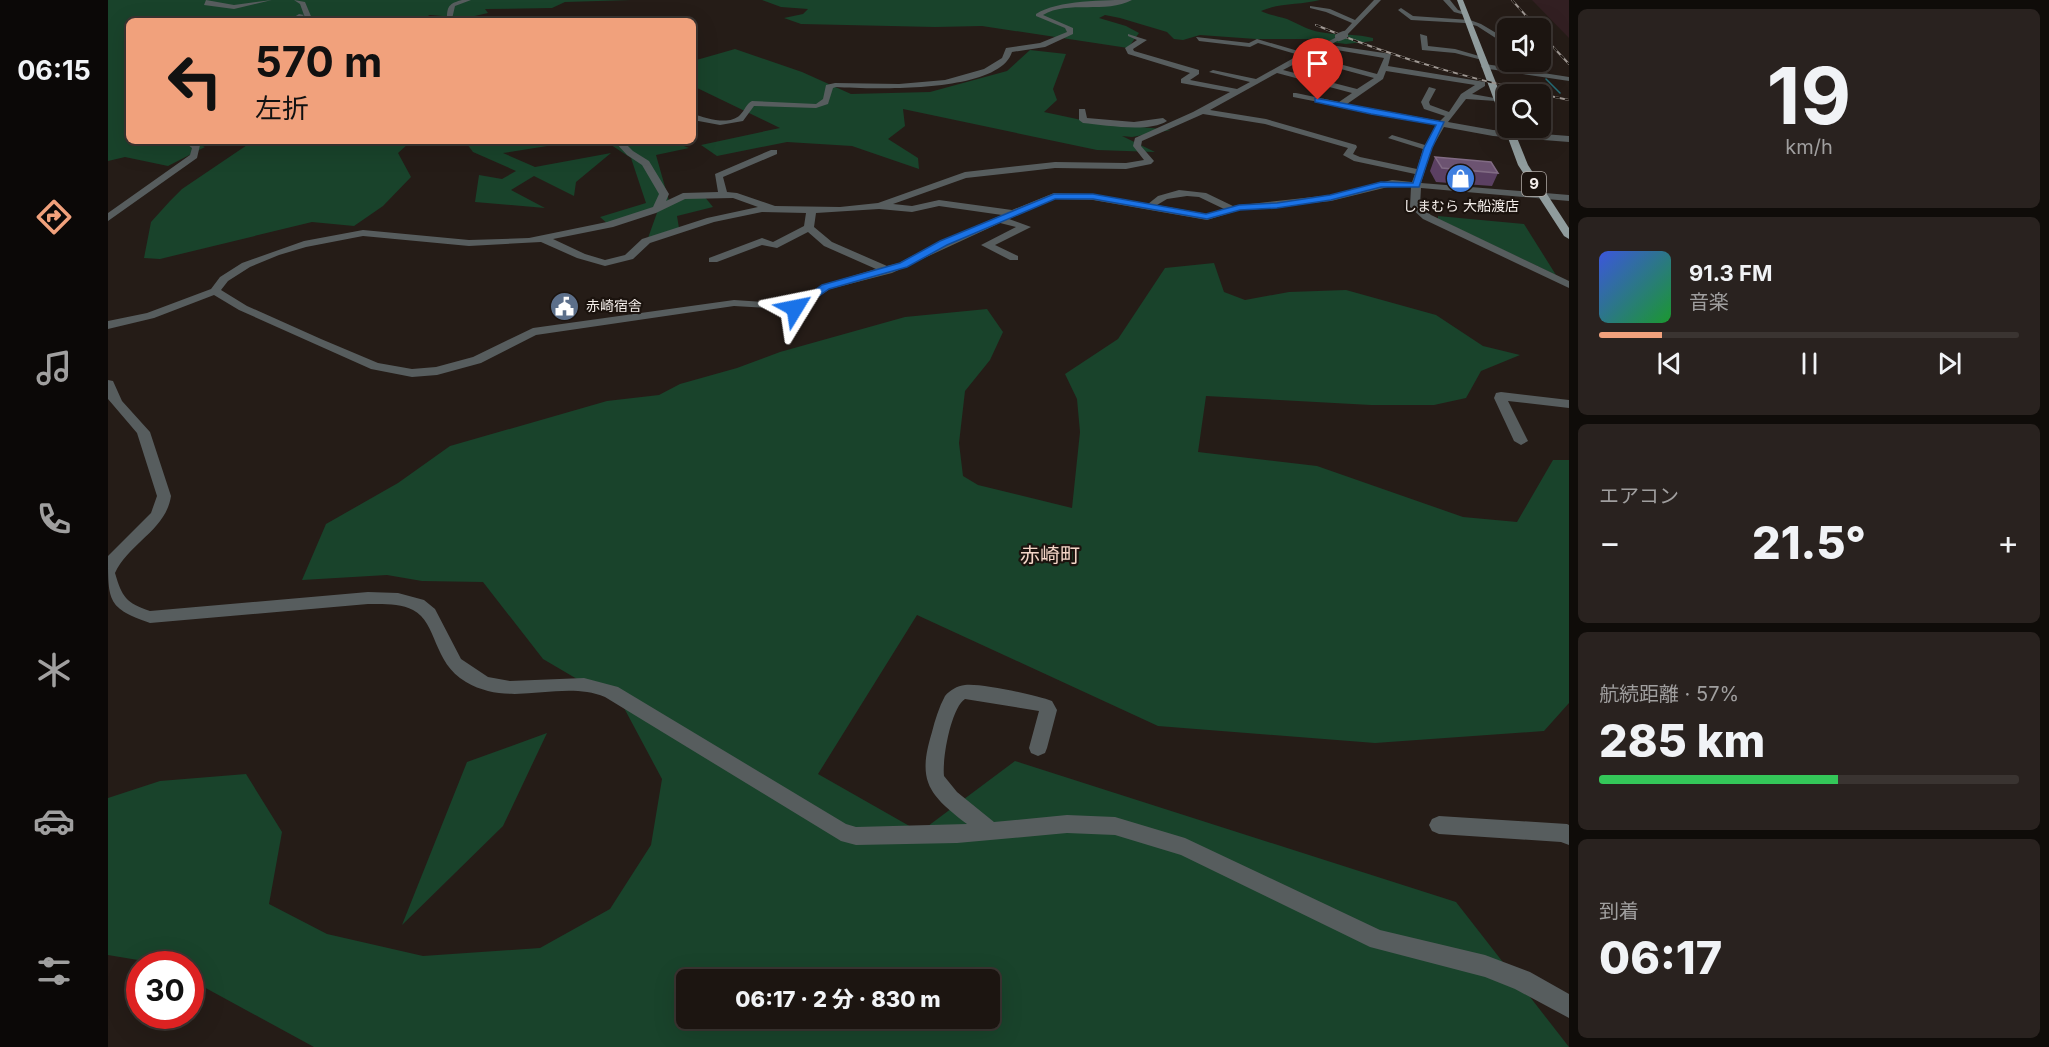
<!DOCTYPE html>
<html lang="ja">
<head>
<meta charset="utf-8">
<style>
  :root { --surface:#1c1511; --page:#29221f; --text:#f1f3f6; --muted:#a09f9f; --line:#3a3431; --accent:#f1a17c }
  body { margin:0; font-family:Inter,"Noto Sans JP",sans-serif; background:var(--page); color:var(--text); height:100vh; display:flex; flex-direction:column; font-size:22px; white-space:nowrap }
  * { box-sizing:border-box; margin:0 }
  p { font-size:20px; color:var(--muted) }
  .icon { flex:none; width:33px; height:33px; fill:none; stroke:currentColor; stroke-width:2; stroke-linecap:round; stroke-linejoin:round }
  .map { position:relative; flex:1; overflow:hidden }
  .drawer { display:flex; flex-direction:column; gap:9px; padding:9px; background:#0f0c09; width:480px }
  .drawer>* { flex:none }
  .banner { position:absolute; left:18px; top:18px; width:570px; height:126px; border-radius:9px; box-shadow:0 6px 24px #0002,0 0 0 2px var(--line); background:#f1a17c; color:#111; overflow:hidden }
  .buttons { position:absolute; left:1389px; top:18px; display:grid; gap:12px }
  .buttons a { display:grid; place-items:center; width:54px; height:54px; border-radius:9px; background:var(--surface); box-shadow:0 6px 24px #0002,0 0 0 2px var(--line); font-size:30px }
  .speed { position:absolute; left:18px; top:951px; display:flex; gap:12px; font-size:30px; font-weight:700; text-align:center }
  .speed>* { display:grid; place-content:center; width:78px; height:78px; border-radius:50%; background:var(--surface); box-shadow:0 6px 24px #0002,0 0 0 2px var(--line); line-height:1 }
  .speed .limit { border:9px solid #d22; background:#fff; color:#111 }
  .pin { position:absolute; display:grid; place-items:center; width:51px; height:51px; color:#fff; margin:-62px -26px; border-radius:50% 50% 50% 0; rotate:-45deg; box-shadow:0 0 6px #0007 }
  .pin .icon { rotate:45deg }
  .me { position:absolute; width:66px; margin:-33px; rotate:55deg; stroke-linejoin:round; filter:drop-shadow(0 0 4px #0008) }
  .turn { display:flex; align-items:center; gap:21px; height:126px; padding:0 30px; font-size:27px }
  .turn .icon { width:78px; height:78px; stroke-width:2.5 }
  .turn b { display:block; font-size:42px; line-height:51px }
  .big { font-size:45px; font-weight:800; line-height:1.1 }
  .drawer .card { flex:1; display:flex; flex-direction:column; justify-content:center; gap:9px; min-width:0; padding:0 21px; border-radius:9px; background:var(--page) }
  .drawer .dial { align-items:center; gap:0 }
  .dial b { font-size:78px; line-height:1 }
  .song { display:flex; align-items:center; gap:18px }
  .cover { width:72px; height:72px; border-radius:9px; background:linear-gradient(135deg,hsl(230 70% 55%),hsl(130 70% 35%)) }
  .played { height:6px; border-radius:3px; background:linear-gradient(90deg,var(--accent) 15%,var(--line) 15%) }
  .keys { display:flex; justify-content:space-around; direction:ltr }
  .heat { display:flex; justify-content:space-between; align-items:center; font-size:33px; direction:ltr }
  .charge { height:9px; border-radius:4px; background:linear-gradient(90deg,#34c759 57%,var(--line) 0) }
  .trip { position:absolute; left:568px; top:969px; width:324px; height:60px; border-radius:9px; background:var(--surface); box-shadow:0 6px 24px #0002,0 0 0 2px var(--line); font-weight:800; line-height:60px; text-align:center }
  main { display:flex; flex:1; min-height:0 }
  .tabs { display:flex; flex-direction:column; width:108px; justify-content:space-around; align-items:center; background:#0b0807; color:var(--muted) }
  .tabs .icon { width:42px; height:42px }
  .tabs .current { color:var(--accent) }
  .tabs b { font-size:27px; color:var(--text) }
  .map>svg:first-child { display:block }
  .industrial { fill:#321f22 }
  .green { fill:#19432b; fill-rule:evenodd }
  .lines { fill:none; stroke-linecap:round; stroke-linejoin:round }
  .stream { stroke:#266e78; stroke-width:1.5 }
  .minor { fill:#575d5e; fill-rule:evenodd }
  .major { fill:#909c9d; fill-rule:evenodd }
  .rail-casing { stroke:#9f9893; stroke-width:2 }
  .rail { stroke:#1b130e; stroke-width:1.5; stroke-dasharray:5; stroke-linecap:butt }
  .minor-bridge { stroke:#575d5e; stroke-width:8 }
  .wall { fill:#5b4062 }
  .building { fill:#6c5371; stroke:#816b84; stroke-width:1.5 }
  .route { fill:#1a73e8; stroke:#114b97; stroke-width:1.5 }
  .labels { text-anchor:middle; stroke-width:4.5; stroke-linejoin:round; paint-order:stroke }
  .far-poi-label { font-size:14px; fill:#f4eeea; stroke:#1b130e }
  .shield { fill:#1b130e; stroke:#b3aca8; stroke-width:1.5 }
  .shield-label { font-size:15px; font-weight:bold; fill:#f4eeea }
  .quarter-label { font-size:20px; fill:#f4d5c7; stroke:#1b130e }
</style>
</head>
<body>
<main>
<nav class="tabs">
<b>06:15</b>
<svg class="icon current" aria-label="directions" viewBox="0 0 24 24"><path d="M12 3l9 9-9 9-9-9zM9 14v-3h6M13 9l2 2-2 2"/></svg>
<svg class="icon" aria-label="music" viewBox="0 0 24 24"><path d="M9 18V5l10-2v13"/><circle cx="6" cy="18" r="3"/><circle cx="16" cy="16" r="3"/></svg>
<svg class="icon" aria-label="phone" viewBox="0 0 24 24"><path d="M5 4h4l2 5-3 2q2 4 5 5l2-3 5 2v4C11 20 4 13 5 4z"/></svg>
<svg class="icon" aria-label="climate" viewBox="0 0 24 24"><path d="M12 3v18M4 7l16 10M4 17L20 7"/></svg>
<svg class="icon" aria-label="car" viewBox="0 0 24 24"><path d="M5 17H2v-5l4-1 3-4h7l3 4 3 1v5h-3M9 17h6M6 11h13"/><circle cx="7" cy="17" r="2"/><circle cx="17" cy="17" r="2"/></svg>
<svg class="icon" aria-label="filters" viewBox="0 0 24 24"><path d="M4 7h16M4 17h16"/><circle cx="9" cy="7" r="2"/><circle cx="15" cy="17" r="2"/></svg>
</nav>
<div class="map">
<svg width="1461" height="1047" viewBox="0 0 1461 1047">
  <rect width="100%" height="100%" fill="#251c17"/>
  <path class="industrial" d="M1424 0H1461V38Z"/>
  <path class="green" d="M0 0H523L457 2 444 8 377 9 380 13 358 18 322 15 308 21H21V141H83L97 147 60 166 17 157 0 161Z
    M654 0H1212C1193 5 1170 3 1153 11 1161 15 1170 16 1179 19 1192 25 1204 32 1218 33 1234 35 1249 34 1265 38V41L1238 44 1199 39H1148L1092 35 1075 40 1066 39 1059 32 1012 18 997 15 991 18 1018 26 1031 33 1020 48 874 26 827 27 693 24 676 18 695 14 700 9 673 7Z
    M627 49 694 72 743 94 822 92 899 71 922 50 958 54 945 89 949 100 936 112 983 122 1063 130 1024 137 1014 136 1047 152 989 150 795 109 797 126 780 139 810 158 811 169 744 146 679 142 609 156 593 145 672 128 585 86V61Z
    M145 141H563L581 148 548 155 561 201 596 196 605 207 569 216 571 228 540 238 550 210 501 225 492 217 538 203 523 158 500 143 452 144 395 153 427 167 503 153 468 182 466 196 426 176 403 190 437 208 367 202 371 175 394 179 408 171 365 152 359 144H300L290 153 303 177 275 206 246 226 204 222 52 259 36 258 43 222 62 201 74 189Z
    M1330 216 1416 224 1448 275 1330 219Z
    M1106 263 1116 292 1137 300 1181 292 1238 290 1328 315 1375 346 1412 355 1373 371 1358 398 1326 405H1263L1098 396 1090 452 1209 466 1355 517 1409 522 1445 460H1461V703L1436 731 1267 743 1050 726 809 615 710 774 812 832 907 761 1348 902 1461 1047H206L83 980 82 964H54L0 955V798L52 781 138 774 174 832 161 904 219 934 315 956 432 948 502 909 543 845 554 779 515 706 435 659 375 582 314 581 279 575 194 580 218 524 290 483 342 446 499 401 551 395 572 384 629 368 672 352 797 317 879 309 895 332 882 360 857 391 851 443 855 476 870 485 964 508 972 432 969 399 957 374 1010 339 1057 268ZM579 980H882V1018H579Z
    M439 733 395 826 294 925 359 762Z"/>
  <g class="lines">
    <path class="stream" d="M1438 79 1452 93"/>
    <path class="minor" d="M98 0 126 5 164 0 126 9 96 5Z
      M186 0 197 2 205 21H199L196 15 188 21H180L191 14 196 15 192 4Z
      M354 0H363L347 6 344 19 332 21 339 17C339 5 343 3 354 0Z
      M1024 0C998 14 960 0 935 15L965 28V34L937 47 904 52C891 94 763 89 728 87L725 88 720 104 708 108 646 106 635 121 612 125 585 120V114C598 118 621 126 632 115 637 110 638 104 644 101L708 104 715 99 718 85 727 83 791 84 837 80 876 69 894 58 898 48 932 43 959 32 957 28 928 16V14C949 0 998 0 1024 0Z
      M1266 0H1273L1238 36 1222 45 1283 54 1280 66 1377 82V86L1364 94 1392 99 1388 101 1358 99 1340 122 1385 130 1461 136V142L1385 136 1336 127 1324 148 1313 183 1461 195V201L1313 188 1312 206 1323 215 1461 281V288L1315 219 1302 207 1303 187 1284 186 1223 201 1132 210 1099 220 985 200 947 199 901 219 923 227 887 245 910 256V260H902L873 245 908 227 892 223 784 273 722 289 691 310 626 306 428 335 373 363 329 375 304 377 263 369 131 310 106 295 46 318 0 329V321L39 313 103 289 112 277 134 263 196 241 255 230 361 240 421 238 499 222 545 207 551 194 534 165 519 155 506 141H515L525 151 541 161 561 194 558 201 575 193 610 192 607 174 663 150H669V154L615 177 619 192 629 193 667 206 732 207 770 203 857 172 947 162 1018 163 1036 160 1025 146 1027 138 1085 112 1122 92 1073 83V79L1082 73 1020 54 1017 48 1029 40 1020 36V34L1039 40 1025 49 1026 51 1091 70V74L1082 80 1129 89 1142 82 1101 72 1105 70 1148 79 1191 55 1150 43 1142 47 1091 41 1088 37 1141 43 1149 39 1197 53 1233 35 1244 23 1218 12 1202 8V6L1222 9 1247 20ZM1217 48 1276 58 1269 74 1201 56ZM1196 59 1266 78 1249 89 1175 70ZM1278 71 1367 85 1353 94 1341 112 1322 105 1321 102 1328 89 1321 87 1313 102 1316 109 1337 116 1332 121 1239 104 1275 79ZM1169 73 1244 93 1231 102 1188 93H1185V97L1328 125 1317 145 1284 135 1280 138 1315 149 1309 169 1252 157 1245 154 1249 147 1248 145 1158 119 1102 110ZM1095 114 1157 124 1240 148 1235 155 1246 161 1307 174 1304 182 1284 180 1223 195 1125 206 1098 193 1071 190 1050 196 1040 204 985 194 946 193 904 210 831 200 804 206 785 204 858 178 947 168 1018 169 1043 164 1046 161 1033 146 1034 141ZM1079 196 1091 197 1116 209 1099 214 1049 205 1059 199ZM625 198 650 207 599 218 534 239 517 255 497 260 477 254 445 239 505 227 548 213 577 199ZM831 206 894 215 832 241 791 263 779 266 724 242 706 227 708 213 771 209 804 212ZM654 212 698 213 696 226 665 242 654 238 601 258V262H609L654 245 669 248 700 232 716 246 768 269 714 285 685 304 626 300 425 328 365 357 328 367 304 369 270 363 213 339 139 306 113 290 120 281 142 267 171 255 198 247 255 236 361 246 433 242 469 258 497 266 525 259 542 243 606 222Z
      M1335 0H1342L1350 10 1360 13 1357 15 1346 12Z
      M1293 8 1305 16 1362 20 1373 24 1400 40V46L1369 26 1357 23 1303 20 1290 10Z
      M1312 34 1319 36 1320 46 1347 49 1378 58 1374 60 1347 53 1314 50Z
      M1377 64 1461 77V81L1374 68 1373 66Z
      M971 109H977L979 118 1026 122 1055 118 1059 121C1041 133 997 125 975 123L971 120Z
      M75 141H85L92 145 89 158 0 221V213L82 155 84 148Z
      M0 380 5 381 14 401 42 432 63 496C58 530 21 543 7 573 14 597 18 603 42 611L260 592 290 593 316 600 327 609 353 659 380 677 402 681 476 678 510 687 738 824 748 827 859 824C820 794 809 781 824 732 827 720 831 707 837 696 842 690 849 686 857 685 873 683 928 695 944 701L949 710 939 748 937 753 930 756 923 753 921 748 931 711 857 699C843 708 834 759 836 776L849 792 886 822 959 815 1007 817 1077 838 1272 930 1377 955 1422 972 1461 994V1018L1407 989 1377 977 1262 947 1073 855 1007 835 959 833 849 843 748 845 733 841 497 697C452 679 404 709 358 682 324 662 330 623 305 610 292 603 274 604 260 604L42 623C0 608 0 602 0 556L43 513 49 496 29 433 0 399Z
      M1393 392 1461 400V408L1400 401 1420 441 1413 445 1406 441 1386 398 1388 393Z
      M1331 816 1459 824 1461 825V845L1453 842 1331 834 1324 831 1321 825 1324 819Z"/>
    <path class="major" d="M1349 0H1355L1400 113V128H1405L1420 165 1461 228V239L1456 236 1410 165Z"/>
    <defs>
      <path id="rail" d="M1404 0 1429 28
        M1208 25C1290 60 1374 82 1461 100
        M1432 33 1461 64"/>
    </defs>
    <use href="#rail" class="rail-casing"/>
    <use href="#rail" class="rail"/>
    <path class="minor-bridge" d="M1231 37 1236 35"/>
  </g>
  <path class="wall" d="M1327 157 1390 173 1384 186 1328 182 1322 171Z"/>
  <path class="building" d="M1327 157 1383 162 1390 173 1334 168Z"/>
  <path class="route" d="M1207 98 1336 122 1324 148 1311 187H1273L1223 200 1169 208 1132 210 1099 219 985 199H947L839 245 799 267 721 289 691 310 682 308 714 285 792 263 832 241 946 194H985L1098 214 1131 205 1169 203 1222 195 1273 182 1305 183 1316 148 1328 125 1263 114 1207 102Z"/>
  <defs>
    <symbol id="shop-disc" viewBox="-11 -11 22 22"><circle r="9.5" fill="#3f7fe0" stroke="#1b130e"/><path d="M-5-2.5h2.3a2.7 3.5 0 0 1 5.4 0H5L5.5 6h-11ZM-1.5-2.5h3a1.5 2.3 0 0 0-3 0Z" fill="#fff"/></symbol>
    <symbol id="civic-disc" viewBox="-11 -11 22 22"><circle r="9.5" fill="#5c6f8a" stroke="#1b130e"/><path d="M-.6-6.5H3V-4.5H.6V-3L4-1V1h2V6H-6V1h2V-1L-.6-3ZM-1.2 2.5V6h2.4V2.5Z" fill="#fff"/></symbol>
  </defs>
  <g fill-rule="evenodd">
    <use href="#shop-disc" x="1336" y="162" width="33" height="33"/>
    <use href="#civic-disc" x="440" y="290" width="33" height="33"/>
  </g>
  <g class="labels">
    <g class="far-poi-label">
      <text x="1353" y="211">しまむら 大船渡店</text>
      <text x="478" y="311" text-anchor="start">赤崎宿舎</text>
    </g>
    <rect class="shield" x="1414" y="172" width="24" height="24" rx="4.5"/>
    <g class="shield-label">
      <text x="1426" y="189">9</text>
    </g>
    <g class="quarter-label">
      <text x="942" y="562">赤崎町</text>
    </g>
  </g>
</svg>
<div class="buttons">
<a><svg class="icon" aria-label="sound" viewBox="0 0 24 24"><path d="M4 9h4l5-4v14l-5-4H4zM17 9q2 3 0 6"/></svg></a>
<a><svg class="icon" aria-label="search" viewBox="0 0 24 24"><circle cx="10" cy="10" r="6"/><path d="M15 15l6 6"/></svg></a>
</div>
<div class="speed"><div class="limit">30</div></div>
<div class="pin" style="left:1210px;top:100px;background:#d93025"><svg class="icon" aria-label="arrive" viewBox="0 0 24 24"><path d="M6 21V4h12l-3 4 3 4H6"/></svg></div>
<svg class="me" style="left:687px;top:308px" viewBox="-20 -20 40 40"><path d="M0-17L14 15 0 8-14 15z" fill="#1a73e8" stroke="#fff" stroke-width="4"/></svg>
<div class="trip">06:17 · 2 分 · 830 m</div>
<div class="banner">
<div class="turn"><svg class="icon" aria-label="left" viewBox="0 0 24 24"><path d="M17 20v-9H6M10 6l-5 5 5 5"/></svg><div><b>570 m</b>左折</div></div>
</div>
</div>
<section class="drawer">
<div class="card dial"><b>19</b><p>km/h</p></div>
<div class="card">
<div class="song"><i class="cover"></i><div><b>91.3 FM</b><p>音楽</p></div></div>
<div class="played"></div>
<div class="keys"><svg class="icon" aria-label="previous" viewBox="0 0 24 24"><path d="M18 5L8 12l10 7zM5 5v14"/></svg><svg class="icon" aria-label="pause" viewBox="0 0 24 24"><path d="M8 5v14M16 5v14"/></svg><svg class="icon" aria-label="next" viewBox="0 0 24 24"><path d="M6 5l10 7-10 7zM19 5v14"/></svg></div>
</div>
<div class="card"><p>エアコン</p>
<div class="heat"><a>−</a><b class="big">21.5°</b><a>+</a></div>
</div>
<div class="card"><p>航続距離 · 57%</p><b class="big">285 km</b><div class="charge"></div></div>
<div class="card"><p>到着</p><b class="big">06:17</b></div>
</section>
</main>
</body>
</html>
